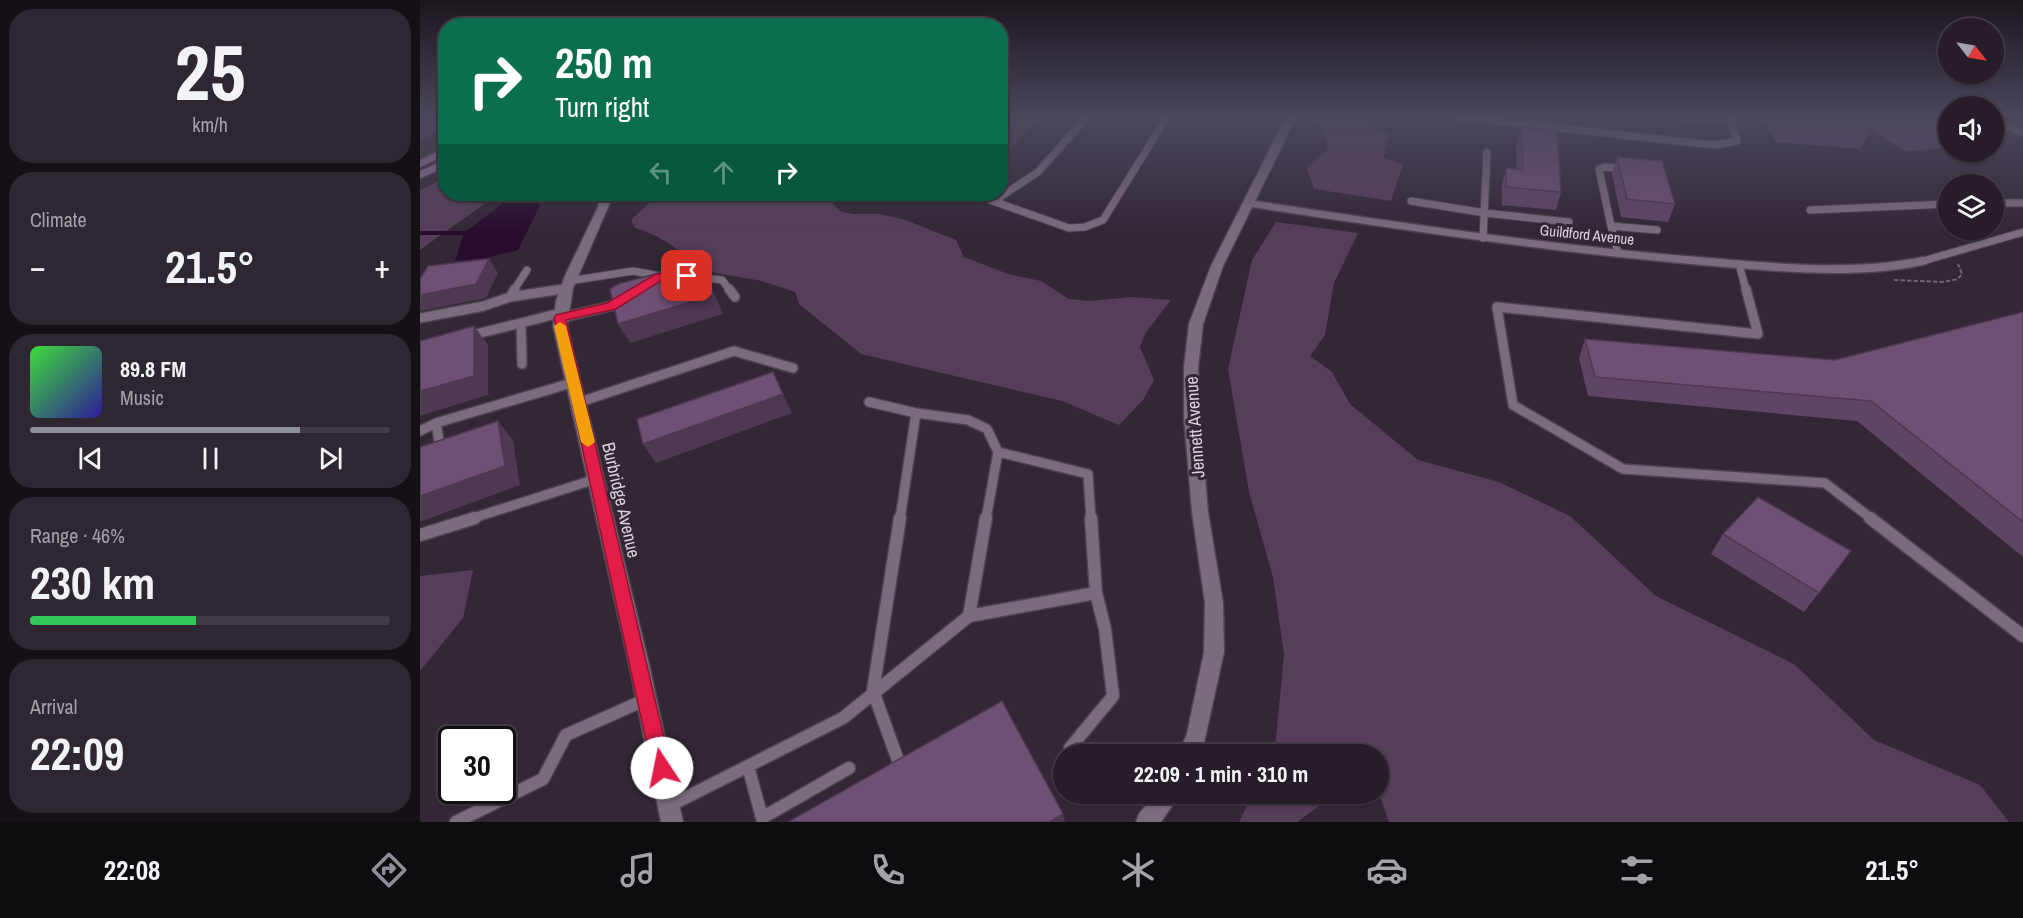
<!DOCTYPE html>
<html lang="en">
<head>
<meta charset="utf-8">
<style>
  :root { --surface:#261d28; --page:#2e2630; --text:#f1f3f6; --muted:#a4a2a8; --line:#423b45; --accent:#8c9099 }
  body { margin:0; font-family:"Archivo Narrow",sans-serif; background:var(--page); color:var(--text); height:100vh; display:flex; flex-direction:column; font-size:22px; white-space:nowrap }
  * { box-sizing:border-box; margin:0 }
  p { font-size:20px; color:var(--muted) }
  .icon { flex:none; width:33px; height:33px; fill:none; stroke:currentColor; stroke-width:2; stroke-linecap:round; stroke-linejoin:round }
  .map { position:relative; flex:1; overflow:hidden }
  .details { display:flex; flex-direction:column; gap:9px; padding:9px; background:#151016; width:420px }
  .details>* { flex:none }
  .hud { position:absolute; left:18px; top:18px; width:570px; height:183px; border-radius:24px; box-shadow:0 2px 4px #0004,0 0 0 2px var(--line); background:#0b6e4f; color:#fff; overflow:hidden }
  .needle { width:39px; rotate:121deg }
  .fabs { position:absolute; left:1518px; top:18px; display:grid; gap:12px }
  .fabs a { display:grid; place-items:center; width:66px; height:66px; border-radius:50%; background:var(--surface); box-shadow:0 2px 4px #0004,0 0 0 2px var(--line); font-size:30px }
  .speed { position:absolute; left:18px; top:726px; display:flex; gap:12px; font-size:30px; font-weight:700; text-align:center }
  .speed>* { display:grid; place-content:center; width:78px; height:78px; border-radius:50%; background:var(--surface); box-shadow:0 2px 4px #0004,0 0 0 2px var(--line); line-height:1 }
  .speed .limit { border:3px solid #111; border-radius:9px; background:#fff; color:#111 }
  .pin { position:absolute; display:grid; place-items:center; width:51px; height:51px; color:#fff; margin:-26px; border-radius:12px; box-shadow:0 3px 9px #0006 }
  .me { position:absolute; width:66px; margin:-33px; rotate:349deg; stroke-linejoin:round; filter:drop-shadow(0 0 4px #0008) }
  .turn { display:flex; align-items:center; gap:21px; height:126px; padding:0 18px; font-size:27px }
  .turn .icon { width:78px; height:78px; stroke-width:2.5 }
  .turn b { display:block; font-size:42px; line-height:51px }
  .lanes { display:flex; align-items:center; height:57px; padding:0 18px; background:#0003; justify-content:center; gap:30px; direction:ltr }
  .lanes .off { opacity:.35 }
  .big { font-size:45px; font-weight:700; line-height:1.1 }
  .details .widget { flex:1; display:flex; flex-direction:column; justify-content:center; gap:9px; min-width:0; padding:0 21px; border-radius:24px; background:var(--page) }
  .details .dial { align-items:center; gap:0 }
  .dial b { font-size:78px; line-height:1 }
  .song { display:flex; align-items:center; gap:18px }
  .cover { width:72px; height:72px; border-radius:9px; background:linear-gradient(135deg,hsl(120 70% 55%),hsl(250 70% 35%)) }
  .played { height:6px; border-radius:3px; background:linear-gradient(90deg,var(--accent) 75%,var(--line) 75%) }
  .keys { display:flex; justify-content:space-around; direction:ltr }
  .heat { display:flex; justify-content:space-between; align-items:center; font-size:33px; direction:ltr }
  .charge { height:9px; border-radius:4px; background:linear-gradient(90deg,#34c759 46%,var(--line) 0) }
  .trip { position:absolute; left:633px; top:744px; width:336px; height:60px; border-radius:30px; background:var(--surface); box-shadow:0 2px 4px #0004,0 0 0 2px var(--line); font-weight:700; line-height:60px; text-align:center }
  .menu { display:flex; height:96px; justify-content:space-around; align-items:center; background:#0f0c10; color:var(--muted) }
  .menu .icon { width:42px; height:42px }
  .menu .active { color:var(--accent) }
  .menu b { font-size:27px; color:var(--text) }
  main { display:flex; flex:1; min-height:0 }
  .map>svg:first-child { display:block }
  .green { fill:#563d5a }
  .water { fill:#280c2d }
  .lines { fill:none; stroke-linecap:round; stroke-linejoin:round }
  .stream { stroke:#280c2d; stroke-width:4 }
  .service-far2-casing { stroke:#4d424f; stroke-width:9 }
  .service-far1-casing { stroke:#4d424f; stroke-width:12 }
  .service-casing { stroke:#4d424f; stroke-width:15 }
  .minor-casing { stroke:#4d424f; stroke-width:3 }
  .secondary-casing { stroke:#4d424f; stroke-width:3 }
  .path { stroke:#706672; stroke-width:2; stroke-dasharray:4.5 2; stroke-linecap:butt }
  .service-far2 { stroke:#7a6c7c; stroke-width:7 }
  .service-far1 { stroke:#7a6c7c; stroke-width:9 }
  .service { stroke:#7a6c7c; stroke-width:12 }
  .minor { fill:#7a6c7c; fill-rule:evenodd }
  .secondary { fill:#96759b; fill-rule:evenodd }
  .wall { fill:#5f4565 }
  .shaded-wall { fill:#4e3852 }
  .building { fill:#6f5075; stroke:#4e3852; stroke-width:1.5 }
  .route { fill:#e11d48; stroke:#92132f; stroke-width:1.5 }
  .slow { fill:#f59e0b }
  .labels { text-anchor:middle; stroke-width:6; stroke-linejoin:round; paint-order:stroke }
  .far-street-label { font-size:15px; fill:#dad2dc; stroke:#332735 }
  .street-label { font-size:18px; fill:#dad2dc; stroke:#332735 }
</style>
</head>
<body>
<main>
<section class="details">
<div class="widget dial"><b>25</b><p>km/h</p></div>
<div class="widget"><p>Climate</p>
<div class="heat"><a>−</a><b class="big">21.5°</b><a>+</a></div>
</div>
<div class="widget">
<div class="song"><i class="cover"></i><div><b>89.8 FM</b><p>Music</p></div></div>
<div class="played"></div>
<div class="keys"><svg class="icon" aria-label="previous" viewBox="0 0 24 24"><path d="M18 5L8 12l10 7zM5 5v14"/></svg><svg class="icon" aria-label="pause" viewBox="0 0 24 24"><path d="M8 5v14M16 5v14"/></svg><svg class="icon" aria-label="next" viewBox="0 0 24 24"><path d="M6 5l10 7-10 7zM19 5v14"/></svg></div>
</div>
<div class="widget"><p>Range · 46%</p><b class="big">230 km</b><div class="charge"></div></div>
<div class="widget"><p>Arrival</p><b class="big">22:09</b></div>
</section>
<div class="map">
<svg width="1603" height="822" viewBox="0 0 1603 822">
  <rect width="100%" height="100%" fill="#332735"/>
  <path class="green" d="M0 117H25V127L0 140Z
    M897 117H945L949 126 970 133 963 158 983 164 971 201 894 189 887 168 908 149Z
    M25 178 26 194H78L0 250V190Z
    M233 194H401L422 212 434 214H459L483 219 536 240 544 257 588 274 621 281 649 299 671 301 711 297 751 300 726 332 720 347 734 380 723 400 699 425 642 401 441 354 379 304 375 292 342 281 273 269C264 249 236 234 215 228L211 220 230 202Z
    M856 222 938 233 914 283 905 335 890 356 912 372 930 404 998 460 1079 482 1150 516 1236 596 1374 664 1454 740 1560 785 1589 822H969L959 793 958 754H852L855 748 864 655 853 577 829 492 808 369 832 260Z
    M53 570 43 618 0 671V576Z
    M833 794H916L877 822H819Z"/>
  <path class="water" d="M95 194H111L120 206 98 250 66 258 35 261 44 233Z"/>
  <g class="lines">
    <path class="stream" d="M0 122 17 117
      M0 233H44"/>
    <defs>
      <path id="service-far2" d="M1039 117 1295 145 1317 141 1310 117
        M1574 119 1603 133
        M553 194 649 228 665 227 683 220 747 117
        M574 201 618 172 667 117
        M991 201 1065 213 1149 222
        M1574 203H1603
        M1390 210 1528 204
        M1191 226 1179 169 1184 167 1205 169
        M1063 238 1067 152
        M1198 253 1191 226 1237 230
        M1503 261 1603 232
        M1319 264 1326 290
        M278 277 302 280 310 290
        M149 281 213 271 240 276
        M94 290 107 270
        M134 290 147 288"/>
      <path id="service-far1" d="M95 289 90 297 143 289
        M309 289 315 297
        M1326 289 1338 334 1077 307 1093 405 1203 469 1405 483 1452 519
        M0 318 64 306 90 297
        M140 318 191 306 204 298
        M48 336 101 323
        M102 364 101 323 140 313
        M160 402 314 351 373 368
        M449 402 496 413
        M0 431 16 423
        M26 445 20 447 16 423 155 382
        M50 519 176 479
        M480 519 496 413 548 420 567 429 578 452 668 474 671 519
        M566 519 578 452"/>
      <path id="service" d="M480 518 453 691 480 766
        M671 518 676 593
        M1450 518 1603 636
        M0 535 55 518
        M549 616 566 518
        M328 766 342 818 429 768
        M249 806 423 718 549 616 676 593 685 629 693 696 650 748
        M36 822 123 779 146 735 227 699"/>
      <path id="minor" d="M866 117H876L835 201C982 223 1129 245 1277 257 1350 263 1431 272 1503 257L1509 261 1507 264C1440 280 1351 271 1282 265 1131 252 982 230 832 207L803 266 783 324 778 368 780 417 788 512 803 603 804 652 784 743 779 754H758L767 734 784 652 785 603 772 512 764 417V368L769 324 791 266Z
        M181 194H192V198L153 288 147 326 229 664 263 822H241L209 664 133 326 136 301 145 276 178 207Z
        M735 794H760L741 822H716L719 814Z"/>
      <path id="secondary" d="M26 148V155L0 167V160Z
        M26 160V167L0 178V171Z"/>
    </defs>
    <use href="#service-far2" class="service-far2-casing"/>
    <use href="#service-far1" class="service-far1-casing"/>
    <use href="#service" class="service-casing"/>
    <use href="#minor" class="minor-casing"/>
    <use href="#secondary" class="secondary-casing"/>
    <path class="path" d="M1474 280 1523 282 1538 279 1542 274 1538 264"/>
    <use href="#service-far2" class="service-far2"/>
    <use href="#service-far1" class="service-far1"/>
    <use href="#service" class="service"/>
    <use href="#minor" class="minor"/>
    <use href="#secondary" class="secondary"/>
  </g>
  <path class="wall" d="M1222 117H1307L1304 125Z
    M1342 117H1506L1528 129V135L1521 148 1485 151 1444 125 1449 133 1440 149 1356 142Z
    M1101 127 1141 192 1136 210 1082 205V186L1086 168 1097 170 1096 144Z
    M1197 157 1255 204 1248 222 1201 217 1192 174Z
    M1603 312V557L1437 421 1168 396 1159 358 1165 339 1415 360Z
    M1303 534 1431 551 1384 612 1291 554Z"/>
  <path class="shaded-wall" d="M603 117H624L582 155 580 149V136Z
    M69 259 78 273 66 298 0 311V295Z
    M282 266 291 285 303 314 210 343 198 324Z
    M54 326 68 345V395L0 416V391Z
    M363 394 372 413 236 463 223 444Z
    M78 421 93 440 100 485 0 522V496Z
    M643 814 645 822H630Z"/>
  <path class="building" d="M580 117H603L580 136Z
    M1358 117H1437L1449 133 1363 126Z
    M1465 117H1506L1528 129V131L1494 134Z
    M1101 127 1137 131 1141 192 1086 187V168L1103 170Z
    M1197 157 1242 161 1255 204 1207 199Z
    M69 259 56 284 0 295V279L8 266Z
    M249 264 282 266 294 295 198 324 190 289 198 284 239 273Z
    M1603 312V522L1451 401 1175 377 1165 339 1415 360Z
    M54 326V376L0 391V341Z
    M353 372 363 394 223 444 217 419Z
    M78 421 85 466 0 496V447Z
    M1338 497 1431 551 1399 593 1303 534Z
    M582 701 643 814 630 822H368Z"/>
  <linearGradient id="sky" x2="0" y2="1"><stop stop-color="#1c151d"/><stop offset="0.5" stop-color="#4a475c"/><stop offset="1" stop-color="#4a475c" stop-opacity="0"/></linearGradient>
  <rect width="1603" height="232" fill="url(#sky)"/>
  <path class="route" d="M267 273 273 276 271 279 242 280 196 309 146 320 251 768 248 775 242 778 235 775 232 768 134 318 136 315 187 303 236 274Z"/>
  <path class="slow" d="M140 322 146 326 175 442 168 447 161 442 134 326Z"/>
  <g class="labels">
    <g class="far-street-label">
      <text transform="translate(1167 235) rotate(6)" y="5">Guildford Avenue</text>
    </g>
    <g class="street-label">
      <text transform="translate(775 427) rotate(-94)" y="6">Jennett Avenue</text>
      <text transform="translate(201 500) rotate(77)" y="6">Burbridge Avenue</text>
    </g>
  </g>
</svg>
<div class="fabs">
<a><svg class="needle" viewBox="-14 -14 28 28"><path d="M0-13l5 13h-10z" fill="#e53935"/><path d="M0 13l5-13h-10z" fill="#a4a2a8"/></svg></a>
<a><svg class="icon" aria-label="sound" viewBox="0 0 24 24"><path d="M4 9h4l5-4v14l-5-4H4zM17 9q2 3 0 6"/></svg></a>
<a><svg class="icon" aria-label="layers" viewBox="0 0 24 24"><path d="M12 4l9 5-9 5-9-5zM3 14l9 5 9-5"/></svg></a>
</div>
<div class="speed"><div class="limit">30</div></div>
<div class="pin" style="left:267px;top:276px;background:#d93025"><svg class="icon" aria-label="arrive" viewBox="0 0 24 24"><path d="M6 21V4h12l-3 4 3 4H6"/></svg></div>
<svg class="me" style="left:242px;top:768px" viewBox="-20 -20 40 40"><circle r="19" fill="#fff"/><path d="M0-13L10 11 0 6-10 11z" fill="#e11d48"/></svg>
<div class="trip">22:09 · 1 min · 310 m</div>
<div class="hud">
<div class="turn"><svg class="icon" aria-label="right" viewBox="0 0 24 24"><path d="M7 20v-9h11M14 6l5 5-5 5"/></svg><div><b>250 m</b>Turn right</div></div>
<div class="lanes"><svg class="icon off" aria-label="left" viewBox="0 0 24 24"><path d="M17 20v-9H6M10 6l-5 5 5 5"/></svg><svg class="icon off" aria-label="ahead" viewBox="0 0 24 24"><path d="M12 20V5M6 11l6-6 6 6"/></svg><svg class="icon" aria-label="right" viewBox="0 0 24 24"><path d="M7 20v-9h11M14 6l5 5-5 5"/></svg></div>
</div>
</div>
</main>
<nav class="menu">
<b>22:08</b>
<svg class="icon active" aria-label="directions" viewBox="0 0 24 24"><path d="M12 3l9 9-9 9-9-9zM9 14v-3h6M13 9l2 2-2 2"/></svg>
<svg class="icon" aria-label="music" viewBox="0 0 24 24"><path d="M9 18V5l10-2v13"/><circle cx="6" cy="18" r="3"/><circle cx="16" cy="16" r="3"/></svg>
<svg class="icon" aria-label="phone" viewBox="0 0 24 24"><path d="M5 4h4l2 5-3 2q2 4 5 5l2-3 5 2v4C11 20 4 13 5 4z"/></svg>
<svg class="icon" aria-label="climate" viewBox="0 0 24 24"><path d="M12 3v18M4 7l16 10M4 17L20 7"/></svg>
<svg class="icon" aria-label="car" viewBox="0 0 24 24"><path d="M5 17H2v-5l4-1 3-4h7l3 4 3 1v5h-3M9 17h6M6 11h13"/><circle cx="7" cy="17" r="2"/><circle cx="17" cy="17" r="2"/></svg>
<svg class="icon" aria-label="filters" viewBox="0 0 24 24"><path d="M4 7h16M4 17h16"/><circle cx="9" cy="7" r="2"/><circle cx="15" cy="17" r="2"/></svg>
<b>21.5°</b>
</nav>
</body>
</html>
